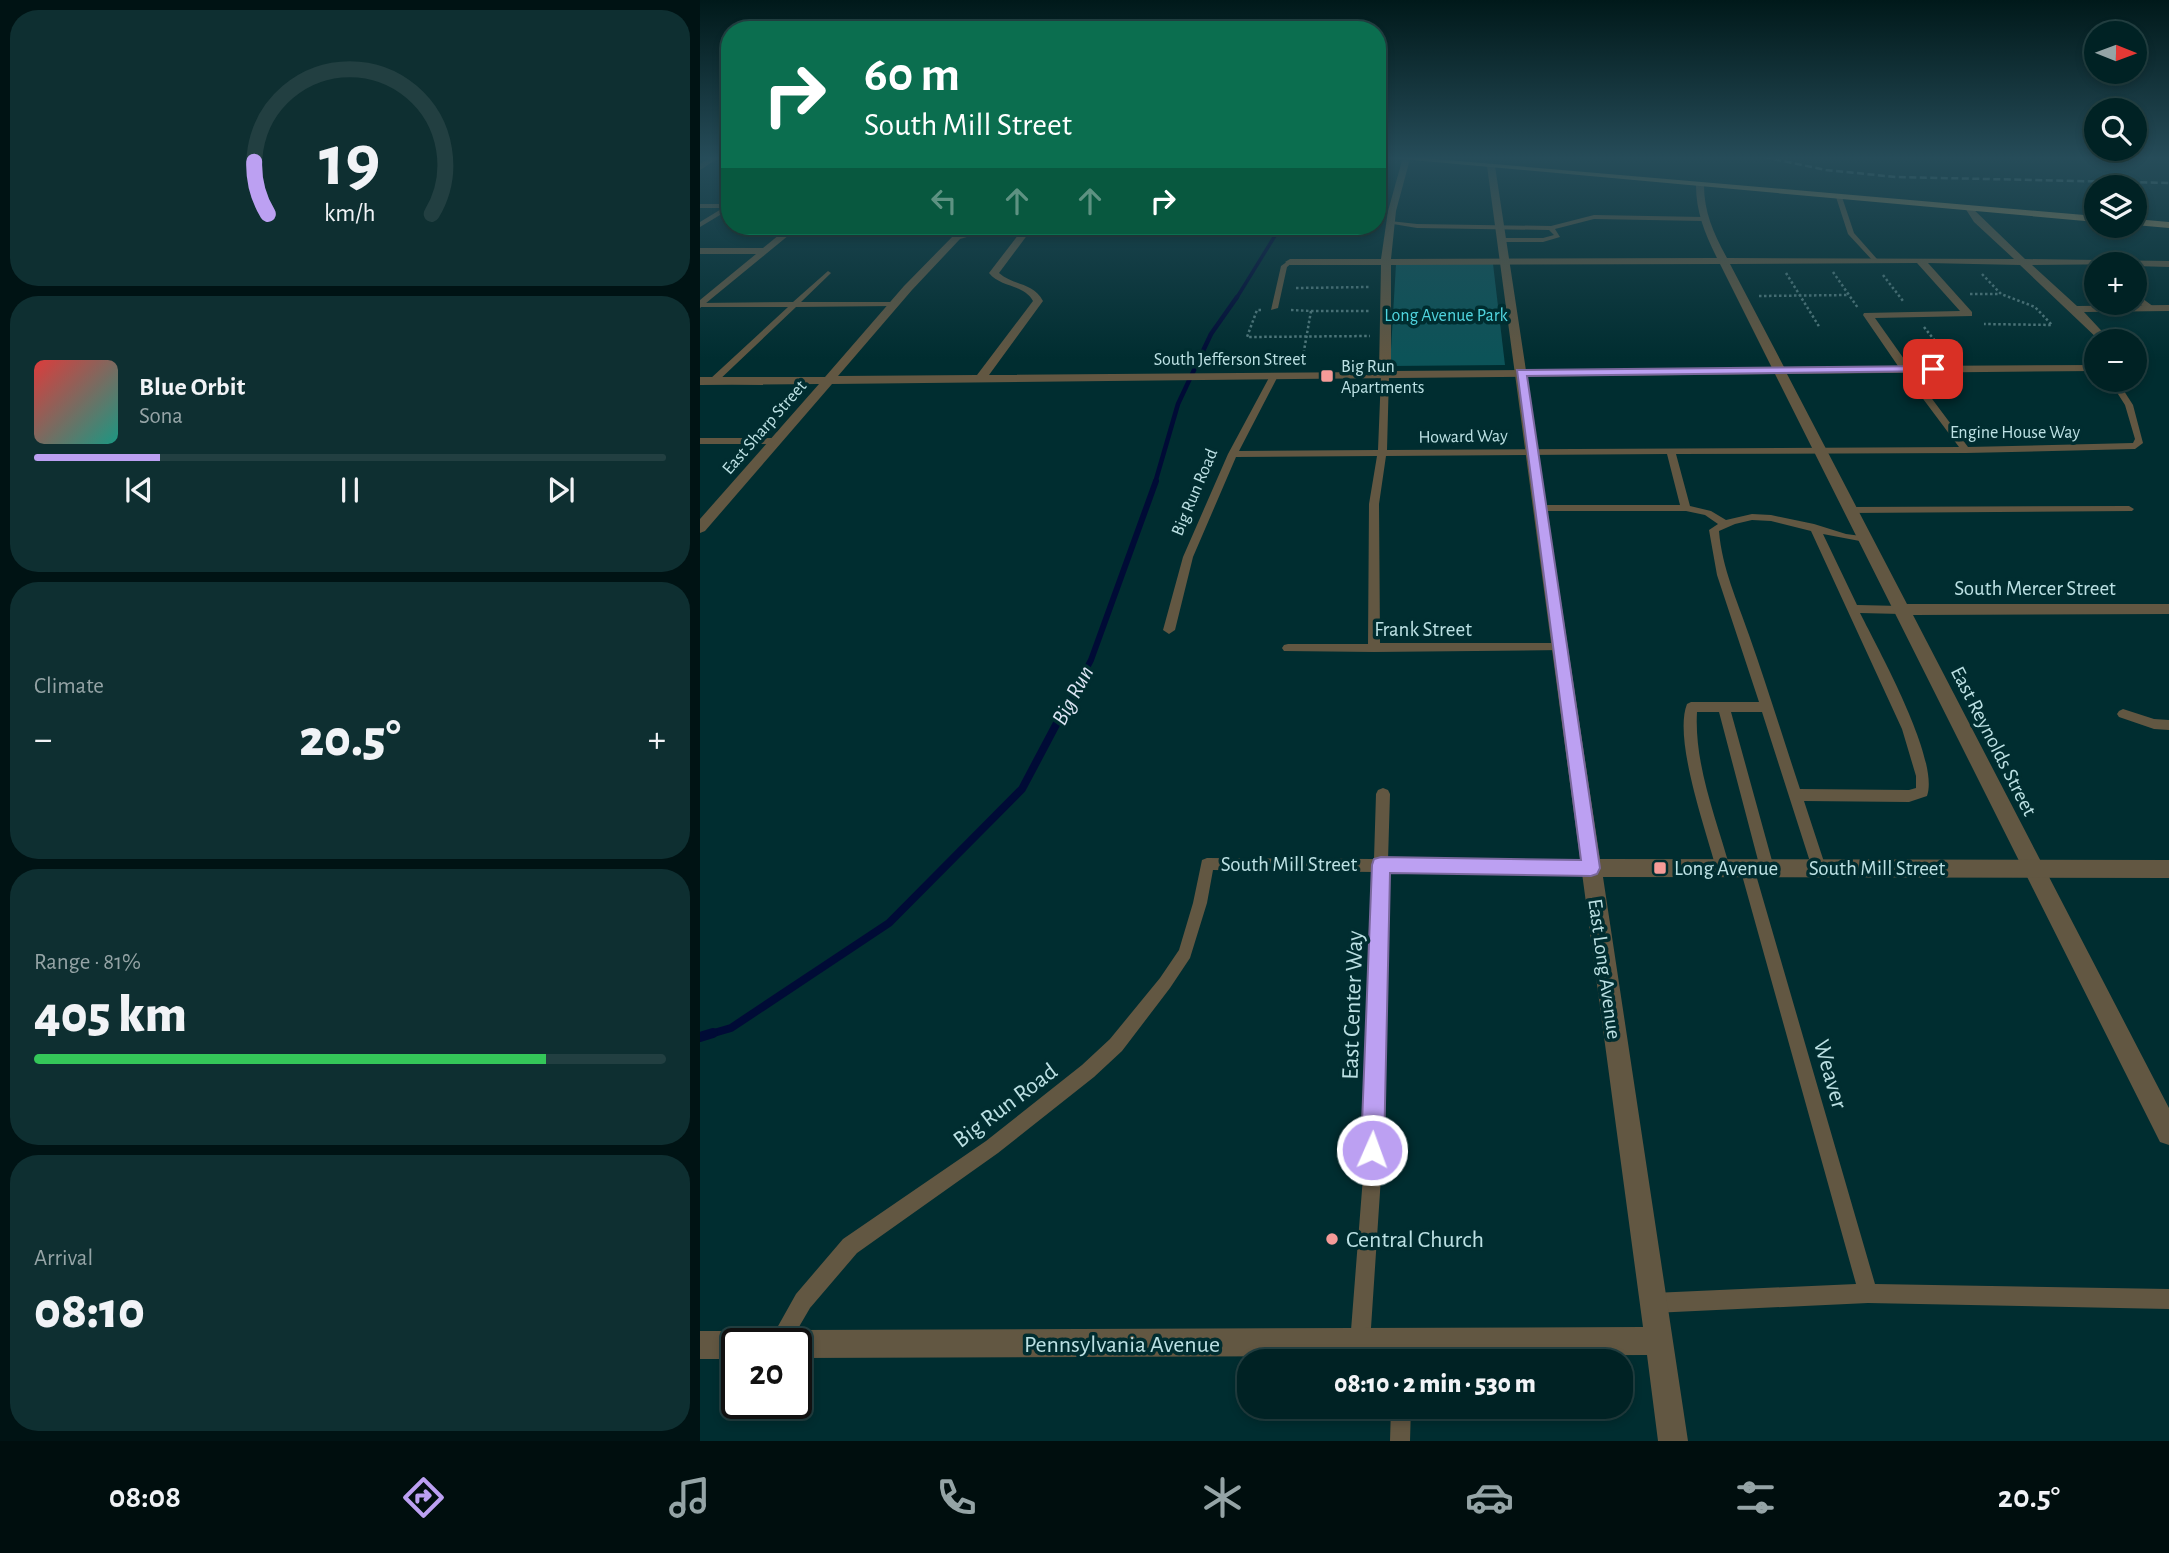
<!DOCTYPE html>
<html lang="en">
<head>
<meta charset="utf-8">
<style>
  :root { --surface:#002224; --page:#0e2f31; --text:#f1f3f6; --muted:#95a4a6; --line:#223f41; --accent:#bca0f2 }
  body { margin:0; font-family:"Alegreya Sans",sans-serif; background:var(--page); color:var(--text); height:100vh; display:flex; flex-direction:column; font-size:26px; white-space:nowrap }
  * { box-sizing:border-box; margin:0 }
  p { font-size:23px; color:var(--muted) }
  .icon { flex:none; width:38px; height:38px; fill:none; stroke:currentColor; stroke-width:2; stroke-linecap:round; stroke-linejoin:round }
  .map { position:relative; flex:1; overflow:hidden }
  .drawer { display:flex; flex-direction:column; gap:10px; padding:10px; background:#001314; width:700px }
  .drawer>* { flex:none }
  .hud { position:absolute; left:21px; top:21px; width:665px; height:214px; border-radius:28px; box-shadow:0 4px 10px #0003,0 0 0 2px var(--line); background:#0b6e4f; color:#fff; overflow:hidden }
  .needle { width:46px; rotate:91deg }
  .buttons { position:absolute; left:1384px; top:21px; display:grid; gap:14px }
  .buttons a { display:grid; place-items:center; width:63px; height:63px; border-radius:50%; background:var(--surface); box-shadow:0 4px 10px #0003,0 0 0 2px var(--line); font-size:35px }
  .speed { position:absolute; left:21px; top:1328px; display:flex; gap:14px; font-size:35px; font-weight:700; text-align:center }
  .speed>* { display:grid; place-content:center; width:91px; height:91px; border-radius:50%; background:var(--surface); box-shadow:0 4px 10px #0003,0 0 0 2px var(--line); line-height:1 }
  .speed .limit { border:4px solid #111; border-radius:10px; background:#fff; color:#111 }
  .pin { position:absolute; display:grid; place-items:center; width:60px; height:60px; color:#fff; margin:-30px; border-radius:14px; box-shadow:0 4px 10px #0006 }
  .me { position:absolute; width:77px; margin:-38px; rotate:2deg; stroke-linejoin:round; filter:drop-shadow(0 0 5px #0008) }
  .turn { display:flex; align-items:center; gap:24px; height:147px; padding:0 28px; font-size:32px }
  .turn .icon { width:91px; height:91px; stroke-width:2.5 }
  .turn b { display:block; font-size:49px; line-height:60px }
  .lanes { display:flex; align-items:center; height:66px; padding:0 28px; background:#0003; justify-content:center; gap:35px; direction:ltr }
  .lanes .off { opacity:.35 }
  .big { font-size:52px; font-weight:800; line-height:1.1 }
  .drawer .widget { flex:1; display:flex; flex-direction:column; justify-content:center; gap:10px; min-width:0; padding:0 24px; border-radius:28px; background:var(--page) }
  .drawer .dial { align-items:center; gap:0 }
  .dial svg { height:182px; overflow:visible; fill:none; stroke:var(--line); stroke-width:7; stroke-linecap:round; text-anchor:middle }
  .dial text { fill:var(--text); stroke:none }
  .song { display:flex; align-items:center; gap:21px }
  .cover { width:84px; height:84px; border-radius:10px; background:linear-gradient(135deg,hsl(0 70% 55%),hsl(170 70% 35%)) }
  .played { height:7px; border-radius:4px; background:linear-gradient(90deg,var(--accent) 20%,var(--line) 20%) }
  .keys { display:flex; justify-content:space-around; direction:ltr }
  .heat { display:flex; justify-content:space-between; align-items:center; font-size:38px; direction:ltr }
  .charge { height:10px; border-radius:5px; background:linear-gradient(90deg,#34c759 81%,var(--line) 0) }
  .trip { position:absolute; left:537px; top:1349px; width:396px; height:70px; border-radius:28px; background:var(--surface); box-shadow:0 4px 10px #0003,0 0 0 2px var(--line); font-weight:800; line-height:70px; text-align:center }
  .menu { display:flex; height:112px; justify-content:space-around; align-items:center; background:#000e0e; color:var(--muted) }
  .menu .icon { width:49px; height:49px }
  .menu .active { color:var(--accent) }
  .menu b { font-size:32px; color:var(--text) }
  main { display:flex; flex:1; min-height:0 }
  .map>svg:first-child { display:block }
  .green { fill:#0c5358 }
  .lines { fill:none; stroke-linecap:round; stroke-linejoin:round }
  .stream-far4 { stroke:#000b36; stroke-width:3.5 }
  .stream-far3 { stroke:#000b36; stroke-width:4.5 }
  .stream-far2 { stroke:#000b36; stroke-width:6 }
  .stream-far1 { stroke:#000b36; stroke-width:8 }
  .stream { stroke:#000b36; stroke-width:10 }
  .path { stroke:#517a7d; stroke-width:2.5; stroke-dasharray:2.5 2.5; stroke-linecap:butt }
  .service { fill:#625742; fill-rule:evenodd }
  .minor { fill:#625742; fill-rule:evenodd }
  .tertiary { fill:#625742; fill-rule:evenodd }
  .primary { fill:#9e865a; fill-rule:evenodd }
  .rail { stroke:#658e91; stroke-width:2.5; stroke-dasharray:7 3.5; stroke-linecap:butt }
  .route { fill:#bca0f2; stroke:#7a689d; stroke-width:2 }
  .poi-dot { fill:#f59b98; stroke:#002d30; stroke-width:2.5 }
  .labels { text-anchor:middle; stroke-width:7; stroke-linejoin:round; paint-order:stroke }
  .far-park-label { font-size:18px; fill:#50d6e0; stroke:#002d30 }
  .far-street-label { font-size:18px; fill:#bce1e4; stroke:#002d30 }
  .far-poi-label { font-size:18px; fill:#bce1e4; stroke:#002d30; text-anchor:start }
  .street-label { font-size:21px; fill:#bce1e4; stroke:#002d30 }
  .poi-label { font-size:21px; fill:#bce1e4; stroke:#002d30; text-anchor:start }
  .water-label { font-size:23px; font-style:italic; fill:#dce5f4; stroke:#002d30 }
  .near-street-label { font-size:24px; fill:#bce1e4; stroke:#002d30 }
  .near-poi-label { font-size:24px; fill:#bce1e4; stroke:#002d30; text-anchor:start }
</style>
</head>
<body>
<main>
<section class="drawer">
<div class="widget dial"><svg viewBox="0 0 100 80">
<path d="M14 69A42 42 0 1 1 86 69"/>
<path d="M14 69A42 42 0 0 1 8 46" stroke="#bca0f2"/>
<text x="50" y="56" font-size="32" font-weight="700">19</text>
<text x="50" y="72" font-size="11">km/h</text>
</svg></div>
<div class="widget">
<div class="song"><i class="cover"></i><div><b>Blue Orbit</b><p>Sona</p></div></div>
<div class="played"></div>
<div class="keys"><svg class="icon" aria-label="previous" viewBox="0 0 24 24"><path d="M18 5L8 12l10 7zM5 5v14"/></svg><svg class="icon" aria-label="pause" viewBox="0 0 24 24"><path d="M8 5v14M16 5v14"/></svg><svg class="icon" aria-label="next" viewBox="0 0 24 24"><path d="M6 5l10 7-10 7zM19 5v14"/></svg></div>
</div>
<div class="widget"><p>Climate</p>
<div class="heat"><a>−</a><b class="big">20.5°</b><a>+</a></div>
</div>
<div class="widget"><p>Range · 81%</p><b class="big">405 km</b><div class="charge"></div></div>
<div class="widget"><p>Arrival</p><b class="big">08:10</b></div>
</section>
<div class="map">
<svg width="1469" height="1441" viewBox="0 0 1469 1441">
  <rect width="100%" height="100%" fill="#002d30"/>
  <path class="green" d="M696 264H793L805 365 690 366Z"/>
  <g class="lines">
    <path class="stream-far4" d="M536 299 581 226"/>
    <path class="stream-far3" d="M455 483 478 404 511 334 537 297"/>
    <path class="stream-far2" d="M358 723 391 660 456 481"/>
    <path class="stream-far1" d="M7 1035 31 1028 189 923 322 789 358 721"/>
    <path class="stream" d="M0 1037 13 1033"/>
    <path class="path" d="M1133 272 1158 308
      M1086 273 1120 328
      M1282 274 1301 294 1335 307 1352 325 1284 324
      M1183 275 1203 301
      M596 288 670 287
      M1270 294H1300
      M1059 296 1149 295
      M561 310H557L547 337 670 336
      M591 310 611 311 602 362
      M611 311H670
      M1224 327 1247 356"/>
    <path class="service" d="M1139 195 1142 197 1154 233 1177 259V261H1173L1148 234 1136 197Z
      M0 204H30V209L0 227V222L23 208H0Z
      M894 215 1003 217 1006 219 1003 221 894 219 855 229 860 237 843 242H801L798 240 801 238H843L854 235 849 230 717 228 687 223 690 221 717 224 851 226Z
      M588 261 593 262 587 267 578 308 571 310 581 266Z
      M128 271 131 273 130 274 101 302H194L198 304 194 306 96 307 16 383H10V379L88 307H0V303L93 302Z
      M1435 293 1454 307V311H1448L1435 299Z
      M1203 368H1209L1268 447 1433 443 1435 439 1425 405 1409 380H1417L1433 405 1443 443 1435 449 1266 453 976 454 990 506 1011 511 1026 520 1052 514 1071 515 1114 524 1146 534 1169 537 1170 539 1165 542 1123 534 1157 605 1201 606 1206 610 1201 614 1160 613C1178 649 1240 760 1227 796L1209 802 1104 801 1126 868 1124 872 1119 874 1114 872 1112 868 1062 712H1031L1074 868 1072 872 1067 874 1062 872 1060 868 1019 712H997C994 764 1016 818 1030 868L1028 872 1023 874 1018 872 1016 868C1006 830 973 739 987 704L991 702H1059L1017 575 1009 530 1018 524 1005 515 986 511H840L835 508 840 505H980L967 454 686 456 679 504 680 643H859L863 644 865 647 863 650 674 652 584 651 582 648 584 645 588 644H668L669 504 677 456 536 457 493 557 475 630 469 634 463 630 483 557 528 454 571 374 578 376 539 451 678 450 681 375 685 373 689 375 687 450 1259 447 1203 372ZM1052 520 1071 521 1111 531 1202 729 1216 776V788L1209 790 1100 789C1083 738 1067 686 1049 635 1037 600 1022 568 1019 531L1035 524Z
      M0 438H76L80 441 76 444H0Z
      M1429 506 1434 509 1432 511 1150 513 1145 510 1150 507Z
      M1423 709 1454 719 1469 720V730L1454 729 1419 717 1417 714 1419 711Z
      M683 788 688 790 690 794 688 860 891 862 896 864 898 868 896 872 891 874 688 872 681 1177 670 1343 667 1350 660 1353 653 1350 650 1343 663 1177 674 872 513 870 507 903 490 958 470 988 422 1051 394 1077 298 1153 157 1253 110 1308 89 1344H68L96 1294 143 1239 286 1141 382 1065 410 1039 460 978 479 950 493 903 502 860 507 858 674 859 676 794 678 790Z
      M1047 862 1052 864 1054 868 1175 1284 1469 1289V1309L1168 1303 953 1313 946 1310 943 1303 946 1296 953 1293 1156 1284 1040 868 1042 864Z
      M691 1407H711L710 1441H690Z"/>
    <path class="minor" d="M11 157H20L0 170V164Z
      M703 157 710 159 696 211 691 259 1017 258C1005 234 996 212 996 185L1000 182 1004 185C1004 213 1014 234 1027 258L1314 259 1274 222 1265 208 1269 205 1325 259 1469 261V267L1435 266V264L1332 265 1377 306 1469 305V311L1384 312 1411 341H1400L1320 265 1228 263 1272 312V316L1175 318 1209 366 1396 365V371L1087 374 1207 604H1469V614L1213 615 1469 1108V1145L1460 1142 1075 374 132 384 5 531 0 533V519L119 384 0 385V377H125L204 286 254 235 290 226H305L260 239 212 290 138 376 277 375 333 301C324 284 301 288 289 273L325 226H334L299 273C314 286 333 282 343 301L289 375 679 372 681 265H590L585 262 590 259H681L688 211ZM1217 263 1260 311 1164 313 1163 315 1198 366 1084 367 1030 264ZM1020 264 1072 368 691 371V265Z
      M90 226H100L0 308V300L56 254H0V248H63Z"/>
    <path class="tertiary" d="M791 164 795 166 900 859 1469 860V878L903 877 988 1441H958L947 1355 96 1358V1344H82L86 1334 96 1330 943 1327 787 166Z
      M0 1331H37L47 1335 51 1344H37V1359H0Z"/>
    <path class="primary" d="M680 157H712L1396 216V222Z
      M1435 219 1469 222V228L1435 225Z"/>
    <path class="rail" d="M1064 157 1126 170 1196 177 1469 183"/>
  </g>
  <linearGradient id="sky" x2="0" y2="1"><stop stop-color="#00191a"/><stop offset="0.44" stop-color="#264c59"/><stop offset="1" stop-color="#264c59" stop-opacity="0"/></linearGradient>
  <rect width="1469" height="359" fill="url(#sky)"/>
  <path class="route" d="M1233 366 1237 367V371L827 376 900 868 897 874 891 876 690 873 684 1150 680 1158 672 1162 664 1158 661 1150 672 865 674 859 681 857 881 860 817 370Z"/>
  <g class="poi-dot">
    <rect x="620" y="369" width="14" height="14" rx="3.5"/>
    <rect x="953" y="861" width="14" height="14" rx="3.5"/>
    <circle cx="632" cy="1239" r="7"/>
  </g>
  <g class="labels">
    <g class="far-park-label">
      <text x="746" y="321">Long Avenue Park</text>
    </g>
    <g class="far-street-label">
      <text x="530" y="365">South Jefferson Street</text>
      <text transform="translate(64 427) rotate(-49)" y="6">East Sharp Street</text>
      <text x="1315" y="438">Engine House Way</text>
      <text transform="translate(763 436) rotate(-1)" y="6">Howard Way</text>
      <text transform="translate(494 492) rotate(-67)" y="6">Big Run Road</text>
    </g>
    <g class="far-poi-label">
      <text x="641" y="372">Big Run<tspan x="641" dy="21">Apartments</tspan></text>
    </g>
    <g class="street-label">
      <text x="1335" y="595">South Mercer Street</text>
      <text x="723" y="636">Frank Street</text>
      <text transform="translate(1294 741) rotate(63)" y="7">East Reynolds Street</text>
      <text x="589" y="871">South Mill Street</text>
      <text x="1177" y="875">South Mill Street</text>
      <text transform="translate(905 969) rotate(82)" y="7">East Long Avenue</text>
    </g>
    <g class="poi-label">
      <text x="974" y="875">Long Avenue</text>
    </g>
    <g class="water-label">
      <text transform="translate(372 695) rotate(-62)" y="8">Big Run</text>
    </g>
    <g class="near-street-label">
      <text transform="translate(652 1005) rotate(-88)" y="8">East Center Way</text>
      <text transform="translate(1131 1074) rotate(74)" y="8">Weaver</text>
      <text transform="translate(305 1105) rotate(-37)" y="8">Big Run Road</text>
      <text x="422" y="1352">Pennsylvania Avenue</text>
    </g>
    <g class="near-poi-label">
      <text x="646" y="1247">Central Church</text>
    </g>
  </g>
</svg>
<div class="buttons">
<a><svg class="needle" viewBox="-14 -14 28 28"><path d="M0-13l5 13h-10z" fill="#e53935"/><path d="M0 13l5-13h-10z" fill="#95a4a6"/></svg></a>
<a><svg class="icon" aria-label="search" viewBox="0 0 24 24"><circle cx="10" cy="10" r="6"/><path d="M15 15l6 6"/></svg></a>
<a><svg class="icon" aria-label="layers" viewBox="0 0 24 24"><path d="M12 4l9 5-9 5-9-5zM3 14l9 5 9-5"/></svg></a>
<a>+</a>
<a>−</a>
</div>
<div class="speed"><div class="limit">20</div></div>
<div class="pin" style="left:1233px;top:369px;background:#d93025"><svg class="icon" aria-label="arrive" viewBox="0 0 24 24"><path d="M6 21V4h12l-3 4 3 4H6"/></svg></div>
<svg class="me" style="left:672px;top:1150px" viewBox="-20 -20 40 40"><circle r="17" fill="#bca0f2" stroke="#fff" stroke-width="3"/><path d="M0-11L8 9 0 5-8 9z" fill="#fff"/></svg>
<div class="trip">08:10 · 2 min · 530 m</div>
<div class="hud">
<div class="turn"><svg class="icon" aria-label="right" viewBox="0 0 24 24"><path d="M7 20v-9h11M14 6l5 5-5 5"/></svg><div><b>60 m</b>South Mill Street</div></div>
<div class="lanes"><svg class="icon off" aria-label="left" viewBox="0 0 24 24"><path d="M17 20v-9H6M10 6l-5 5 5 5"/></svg><svg class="icon off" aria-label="ahead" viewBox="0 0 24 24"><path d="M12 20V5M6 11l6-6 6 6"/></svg><svg class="icon off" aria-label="ahead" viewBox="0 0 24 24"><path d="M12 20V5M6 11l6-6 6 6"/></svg><svg class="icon" aria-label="right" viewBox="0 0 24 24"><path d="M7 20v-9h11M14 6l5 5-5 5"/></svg></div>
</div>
</div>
</main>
<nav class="menu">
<b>08:08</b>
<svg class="icon active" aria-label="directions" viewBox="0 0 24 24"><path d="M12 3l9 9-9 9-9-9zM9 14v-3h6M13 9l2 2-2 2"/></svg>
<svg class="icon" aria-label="music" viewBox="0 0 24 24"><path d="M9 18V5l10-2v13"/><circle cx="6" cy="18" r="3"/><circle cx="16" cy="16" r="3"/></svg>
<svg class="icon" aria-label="phone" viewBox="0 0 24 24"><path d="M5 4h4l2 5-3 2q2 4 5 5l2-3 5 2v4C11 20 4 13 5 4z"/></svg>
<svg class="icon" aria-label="climate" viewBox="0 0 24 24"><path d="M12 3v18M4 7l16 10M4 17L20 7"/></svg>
<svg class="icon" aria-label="car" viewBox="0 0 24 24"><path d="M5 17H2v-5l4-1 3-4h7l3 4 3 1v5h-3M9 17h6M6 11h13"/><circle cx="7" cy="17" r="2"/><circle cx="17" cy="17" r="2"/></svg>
<svg class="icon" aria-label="filters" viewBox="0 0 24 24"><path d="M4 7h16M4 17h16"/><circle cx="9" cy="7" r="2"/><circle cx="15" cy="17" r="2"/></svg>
<b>20.5°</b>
</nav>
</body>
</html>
